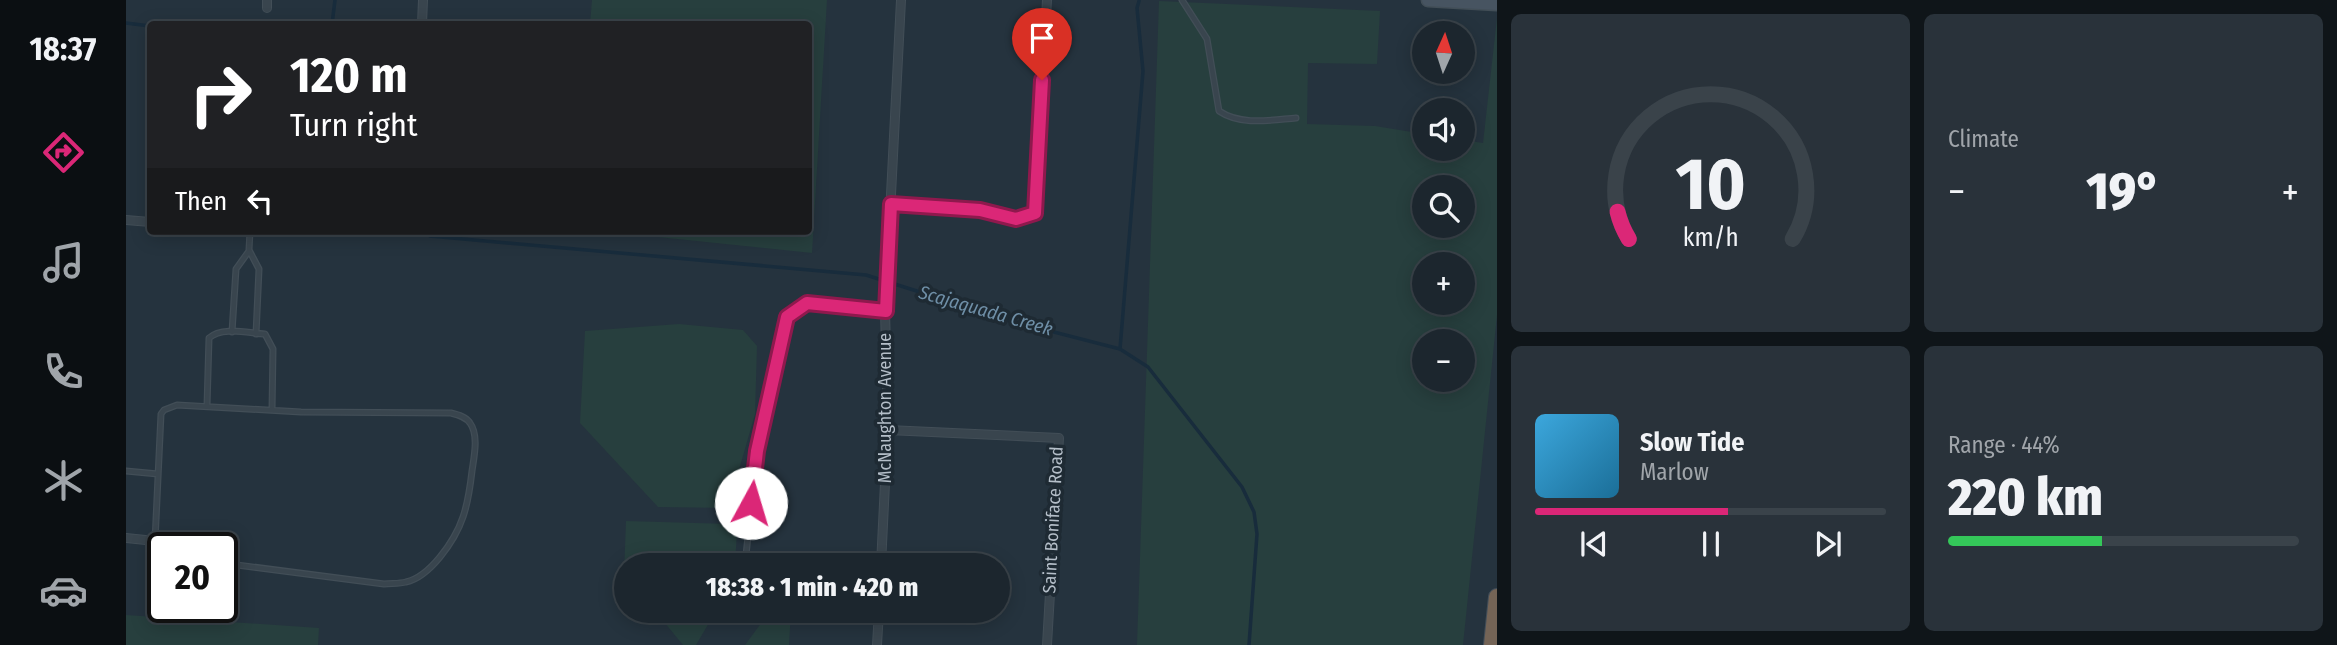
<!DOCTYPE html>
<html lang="en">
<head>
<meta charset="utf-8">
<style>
  :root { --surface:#1c262e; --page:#29323a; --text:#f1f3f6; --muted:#a0a5aa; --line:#3a434a; --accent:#db2777 }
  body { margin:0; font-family:"Fira Sans Condensed",sans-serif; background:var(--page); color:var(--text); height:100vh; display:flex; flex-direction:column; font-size:26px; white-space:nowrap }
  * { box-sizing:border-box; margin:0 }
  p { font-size:23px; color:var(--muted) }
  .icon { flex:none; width:38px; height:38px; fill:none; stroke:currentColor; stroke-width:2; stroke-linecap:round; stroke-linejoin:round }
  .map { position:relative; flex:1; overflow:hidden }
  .panel { display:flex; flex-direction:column; gap:14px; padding:14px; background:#0f1519; width:840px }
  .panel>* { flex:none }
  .hud { position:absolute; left:21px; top:21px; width:665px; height:214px; border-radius:7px; box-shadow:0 4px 18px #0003,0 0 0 2px var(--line); background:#202124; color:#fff; overflow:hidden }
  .needle { width:46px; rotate:3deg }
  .buttons { position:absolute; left:1286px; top:21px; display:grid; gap:14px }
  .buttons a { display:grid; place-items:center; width:63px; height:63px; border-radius:50%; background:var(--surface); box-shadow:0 4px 18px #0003,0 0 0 2px var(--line); font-size:35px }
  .speed { position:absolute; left:21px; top:532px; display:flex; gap:14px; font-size:35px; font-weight:700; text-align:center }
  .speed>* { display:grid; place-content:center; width:91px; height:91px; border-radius:50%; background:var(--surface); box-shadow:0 4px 18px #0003,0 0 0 2px var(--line); line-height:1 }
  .speed .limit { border:4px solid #111; border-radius:10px; background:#fff; color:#111 }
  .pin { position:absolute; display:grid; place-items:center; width:60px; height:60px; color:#fff; margin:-72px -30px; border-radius:50% 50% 50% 0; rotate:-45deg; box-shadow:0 0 7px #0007 }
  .pin .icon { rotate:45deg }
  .me { position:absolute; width:77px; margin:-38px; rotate:6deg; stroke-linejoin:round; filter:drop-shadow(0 0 5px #0008) }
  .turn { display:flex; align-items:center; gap:24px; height:147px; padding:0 28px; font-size:32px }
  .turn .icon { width:91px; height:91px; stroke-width:2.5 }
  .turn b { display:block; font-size:49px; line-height:60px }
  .then { display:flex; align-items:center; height:66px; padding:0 28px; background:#0003; gap:14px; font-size:26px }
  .big { font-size:52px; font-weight:800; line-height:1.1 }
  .panel .widget { flex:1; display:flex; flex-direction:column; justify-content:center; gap:10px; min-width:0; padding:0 24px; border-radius:10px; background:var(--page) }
  .panel .dial { align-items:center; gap:0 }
  .dial svg { height:182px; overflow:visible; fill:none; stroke:var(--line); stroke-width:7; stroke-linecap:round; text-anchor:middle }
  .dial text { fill:var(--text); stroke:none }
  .song { display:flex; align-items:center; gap:21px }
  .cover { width:84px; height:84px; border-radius:10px; background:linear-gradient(135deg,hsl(200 70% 55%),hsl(200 70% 35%)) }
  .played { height:7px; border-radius:4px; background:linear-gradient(90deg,var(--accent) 55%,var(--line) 55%) }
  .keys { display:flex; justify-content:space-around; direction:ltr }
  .heat { display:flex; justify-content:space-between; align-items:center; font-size:38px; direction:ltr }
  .charge { height:10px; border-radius:5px; background:linear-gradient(90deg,#34c759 44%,var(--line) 0) }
  .panel .tiles { flex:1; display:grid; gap:14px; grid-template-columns:repeat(2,1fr) }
  .trip { position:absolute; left:488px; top:553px; width:396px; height:70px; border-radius:35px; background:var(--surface); box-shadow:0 4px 18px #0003,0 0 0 2px var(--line); font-weight:800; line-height:70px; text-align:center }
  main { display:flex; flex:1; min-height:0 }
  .dock { display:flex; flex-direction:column; width:126px; justify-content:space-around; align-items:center; background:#0b0f12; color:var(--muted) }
  .dock .icon { width:49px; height:49px }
  .dock .selected { color:var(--accent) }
  .dock b { font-size:32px; color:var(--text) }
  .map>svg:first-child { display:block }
  .green { fill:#273f3e; fill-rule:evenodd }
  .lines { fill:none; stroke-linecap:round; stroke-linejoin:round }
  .stream { stroke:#182c3c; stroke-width:3.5 }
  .lane-casing { stroke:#424e57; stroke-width:7 }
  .street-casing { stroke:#424e57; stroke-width:10 }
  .secondary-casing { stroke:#424e57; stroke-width:15 }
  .highway-casing { stroke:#444f59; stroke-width:18 }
  .lane { stroke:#39454e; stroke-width:4.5 }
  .street { stroke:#39454e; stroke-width:8 }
  .secondary { stroke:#475461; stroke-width:12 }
  .highway { stroke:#746456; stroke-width:16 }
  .route-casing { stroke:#8e194d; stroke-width:18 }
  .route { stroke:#db2777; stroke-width:12 }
  .labels { text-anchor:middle; stroke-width:7; stroke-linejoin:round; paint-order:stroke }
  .street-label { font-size:18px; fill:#b5bfc9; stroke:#1e2a33 }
  .water-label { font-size:19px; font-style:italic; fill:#6f8fa7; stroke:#1e2a33 }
</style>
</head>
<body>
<main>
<nav class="dock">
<b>18:37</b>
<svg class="icon selected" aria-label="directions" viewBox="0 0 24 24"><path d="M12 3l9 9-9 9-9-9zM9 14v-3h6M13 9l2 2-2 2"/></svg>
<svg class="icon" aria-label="music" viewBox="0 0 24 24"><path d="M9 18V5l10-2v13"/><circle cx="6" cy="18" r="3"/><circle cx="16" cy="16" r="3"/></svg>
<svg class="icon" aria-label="phone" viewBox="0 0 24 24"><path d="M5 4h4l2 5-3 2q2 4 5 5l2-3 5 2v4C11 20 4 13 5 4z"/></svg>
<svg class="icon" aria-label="climate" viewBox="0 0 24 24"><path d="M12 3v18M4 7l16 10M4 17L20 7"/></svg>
<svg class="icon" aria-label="car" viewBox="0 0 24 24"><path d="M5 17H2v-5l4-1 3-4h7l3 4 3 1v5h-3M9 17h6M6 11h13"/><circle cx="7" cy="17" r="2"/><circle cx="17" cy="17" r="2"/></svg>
</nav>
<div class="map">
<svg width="1371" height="645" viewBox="0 0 1371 645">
  <rect width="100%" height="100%" fill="#25333e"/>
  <path class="green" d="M466 0H701L686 253 474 231H682V24H464Z
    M1033 1 1254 11 1251 64 1182 63 1181 124 1249 126 1298 134V149H1337V140L1357 143 1371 18V315L1337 645H1011ZM1298 187H1337V226H1298ZM1298 264H1337V303H1298ZM1298 341H1337V380H1298Z
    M553 324 617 330 631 346 629 414 602 508 532 507 454 423 459 331Z
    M500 521 604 524 611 531 609 565H500V577L498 574Z
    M529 611H590L570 645H557Z
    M644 611H665L663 645H619Z
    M0 615 193 628 192 645H0Z"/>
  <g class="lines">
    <path class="stream" d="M0 23 24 26
      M206 24 209 0
      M299 231 304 236 740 275 889 322 994 349 1022 367 1116 487 1128 512 1131 534 1123 645
      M994 349 1017 71 1011 8 1013 1"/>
    <defs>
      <path id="lane" d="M1056 0 1081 39 1093 111C1115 126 1145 120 1170 118
        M124 231 123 250 133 269 130 334
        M106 332 110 269 123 251
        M81 406 83 338C96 326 122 333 139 334L147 349 146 410
        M0 471 32 474
        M39 548 29 541 35 414 38 410 51 405 175 412 325 413C333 415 340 417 344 423 353 435 348 457 346 471 342 506 337 529 314 557 305 568 294 579 280 582 273 584 265 583 258 584L96 563
        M620 555 631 451 661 317 681 303 759 311"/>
      <path id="street" d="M141 8V0
        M296 24 297 0
        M765 204 854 210 890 219 909 213 921 0
        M0 220 24 222
        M204 231H211
        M762 430 933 438 921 645
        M0 538 29 541
        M755 565 762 422 759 311 775 0
        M751 645 753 611"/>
      <path id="secondary" d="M1302 0 1371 4"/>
      <path id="highway" d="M1366 645 1371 597"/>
    </defs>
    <use href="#lane" class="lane-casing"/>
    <use href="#street" class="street-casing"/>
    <use href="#secondary" class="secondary-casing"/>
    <use href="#highway" class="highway-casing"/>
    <use href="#lane" class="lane"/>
    <use href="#street" class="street"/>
    <use href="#secondary" class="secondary"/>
    <use href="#highway" class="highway"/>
  </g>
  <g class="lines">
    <defs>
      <path id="route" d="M625 503 631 451 661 317 681 303 760 311 765 204 854 210 890 219 909 213 916 80"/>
    </defs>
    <use href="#route" class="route-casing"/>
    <use href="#route" class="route"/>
  </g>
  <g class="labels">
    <g class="street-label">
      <text transform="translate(759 408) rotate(-90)" y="6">McNaughton Avenue</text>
      <text transform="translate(927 520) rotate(-87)" y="6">Saint Boniface Road</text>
    </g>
    <g class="water-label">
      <text transform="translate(860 310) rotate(16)" y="7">Scajaquada Creek</text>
    </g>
  </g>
</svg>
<div class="buttons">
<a><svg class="needle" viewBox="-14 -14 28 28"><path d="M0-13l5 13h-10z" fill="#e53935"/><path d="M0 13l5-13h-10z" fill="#a0a5aa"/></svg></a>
<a><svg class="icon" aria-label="sound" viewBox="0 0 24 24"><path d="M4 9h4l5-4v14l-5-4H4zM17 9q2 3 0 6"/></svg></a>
<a><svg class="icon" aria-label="search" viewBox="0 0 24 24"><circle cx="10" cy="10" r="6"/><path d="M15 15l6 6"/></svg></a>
<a>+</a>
<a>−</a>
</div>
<div class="speed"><div class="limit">20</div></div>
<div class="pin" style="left:916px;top:80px;background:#d93025"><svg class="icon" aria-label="arrive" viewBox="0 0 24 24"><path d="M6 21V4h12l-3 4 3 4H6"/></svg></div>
<svg class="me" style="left:625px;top:503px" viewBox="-20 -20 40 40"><circle r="19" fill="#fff"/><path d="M0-13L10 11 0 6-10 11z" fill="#db2777"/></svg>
<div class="trip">18:38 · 1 min · 420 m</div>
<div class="hud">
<div class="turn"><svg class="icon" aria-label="right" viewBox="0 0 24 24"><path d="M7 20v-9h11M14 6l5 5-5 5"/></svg><div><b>120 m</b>Turn right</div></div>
<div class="then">Then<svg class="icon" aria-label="left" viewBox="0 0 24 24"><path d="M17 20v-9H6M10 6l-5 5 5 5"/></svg></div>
</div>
</div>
<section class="panel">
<div class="tiles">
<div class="widget dial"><svg viewBox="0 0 100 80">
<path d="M14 69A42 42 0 1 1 86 69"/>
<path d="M14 69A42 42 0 0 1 9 57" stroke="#db2777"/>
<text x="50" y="56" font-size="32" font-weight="700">10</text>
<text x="50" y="72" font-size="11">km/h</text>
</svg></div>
<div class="widget"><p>Climate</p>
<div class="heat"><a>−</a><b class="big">19°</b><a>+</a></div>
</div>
<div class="widget">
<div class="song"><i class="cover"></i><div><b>Slow Tide</b><p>Marlow</p></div></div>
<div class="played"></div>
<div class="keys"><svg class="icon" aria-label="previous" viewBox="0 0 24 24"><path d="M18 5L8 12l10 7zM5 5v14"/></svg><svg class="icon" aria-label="pause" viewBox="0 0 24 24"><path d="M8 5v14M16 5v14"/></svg><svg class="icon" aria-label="next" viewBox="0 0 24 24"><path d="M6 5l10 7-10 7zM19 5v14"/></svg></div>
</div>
<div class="widget"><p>Range · 44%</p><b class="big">220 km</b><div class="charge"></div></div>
</div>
</section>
</main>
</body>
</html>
